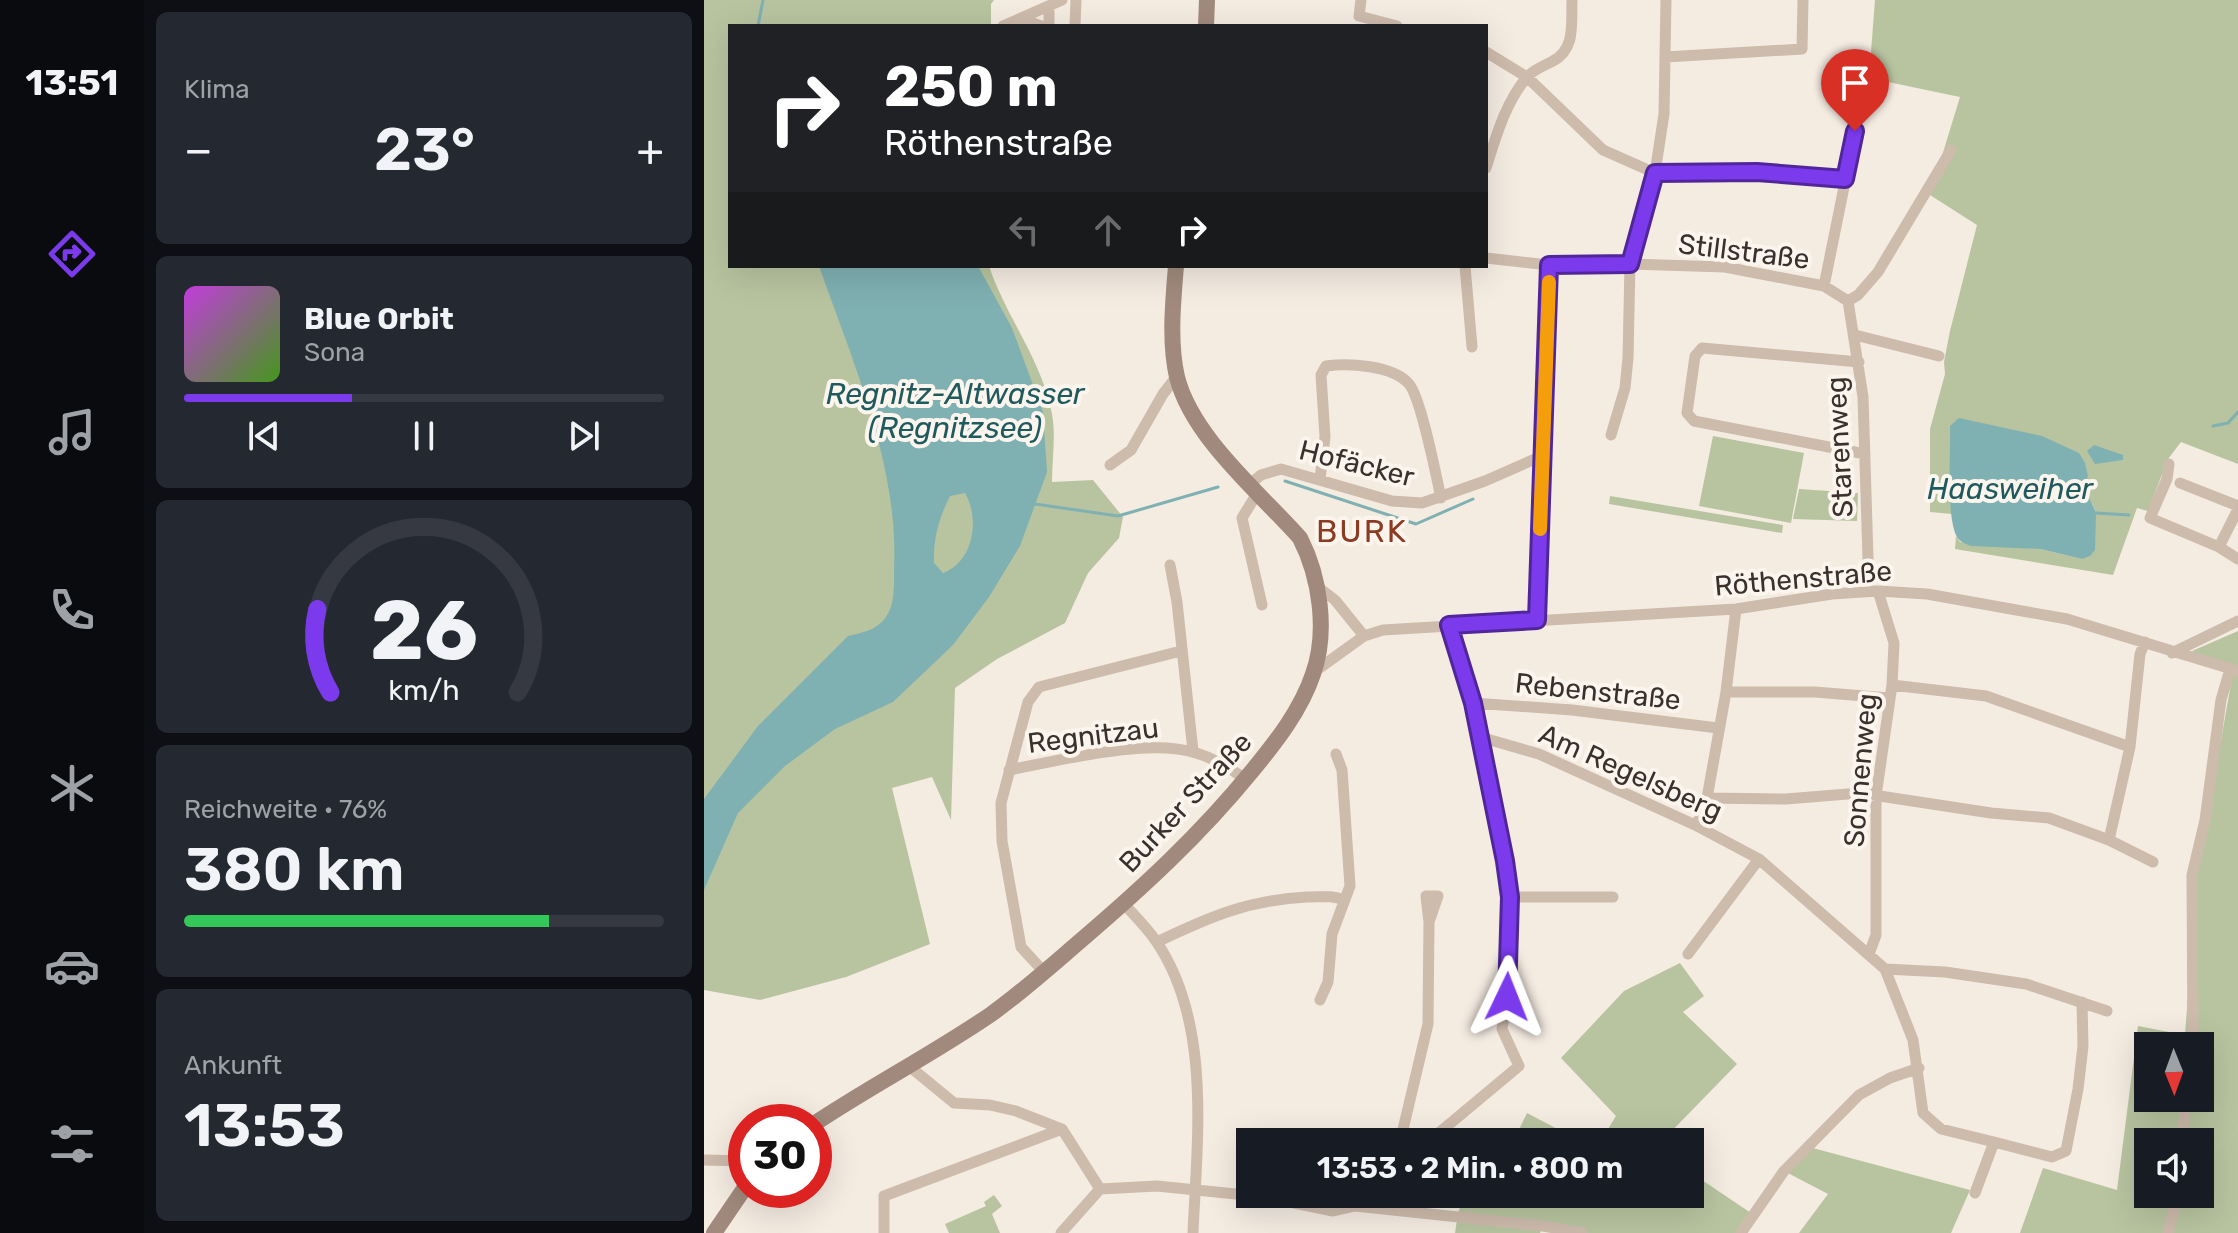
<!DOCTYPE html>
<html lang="de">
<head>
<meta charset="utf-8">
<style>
  :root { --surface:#171b24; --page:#242831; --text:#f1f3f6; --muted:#9ea1a6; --line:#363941; --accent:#7c3aed }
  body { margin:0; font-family:Rubik,sans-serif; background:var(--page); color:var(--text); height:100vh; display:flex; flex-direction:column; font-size:30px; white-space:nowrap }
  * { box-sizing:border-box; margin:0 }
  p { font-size:26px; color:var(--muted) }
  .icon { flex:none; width:44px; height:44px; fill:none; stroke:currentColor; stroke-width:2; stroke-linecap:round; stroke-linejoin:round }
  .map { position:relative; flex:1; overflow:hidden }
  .sheet { display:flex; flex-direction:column; gap:12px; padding:12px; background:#0d0f14; width:560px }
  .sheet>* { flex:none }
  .hud { position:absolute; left:24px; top:24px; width:760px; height:244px; border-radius:0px; box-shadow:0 8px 32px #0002; background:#202124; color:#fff; overflow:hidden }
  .needle { width:52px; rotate:179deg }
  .fabs { position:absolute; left:1430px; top:1032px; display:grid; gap:16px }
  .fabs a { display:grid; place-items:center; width:80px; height:80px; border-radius:0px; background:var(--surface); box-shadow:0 8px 32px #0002; font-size:40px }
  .speed { position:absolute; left:24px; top:1104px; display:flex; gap:16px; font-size:40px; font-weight:700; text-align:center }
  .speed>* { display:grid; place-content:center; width:104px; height:104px; border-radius:50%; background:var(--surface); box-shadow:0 8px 32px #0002; line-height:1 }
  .speed .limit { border:12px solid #d22; background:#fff; color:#111 }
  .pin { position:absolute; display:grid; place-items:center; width:68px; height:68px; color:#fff; margin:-82px -34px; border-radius:50% 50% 50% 0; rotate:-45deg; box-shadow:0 0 8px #0007 }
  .pin .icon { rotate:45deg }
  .me { position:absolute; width:88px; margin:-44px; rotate:2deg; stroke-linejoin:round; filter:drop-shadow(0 0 6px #0008) }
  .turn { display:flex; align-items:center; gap:28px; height:168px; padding:0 24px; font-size:36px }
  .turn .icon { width:104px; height:104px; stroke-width:2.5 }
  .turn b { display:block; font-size:56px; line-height:68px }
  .lanes { display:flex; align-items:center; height:76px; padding:0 24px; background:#0003; justify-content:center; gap:40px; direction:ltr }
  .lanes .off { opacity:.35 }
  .big { font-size:60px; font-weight:600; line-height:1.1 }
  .sheet .card { flex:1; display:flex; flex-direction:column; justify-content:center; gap:12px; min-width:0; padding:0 28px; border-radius:12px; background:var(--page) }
  .sheet .dial { align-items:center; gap:0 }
  .dial svg { height:208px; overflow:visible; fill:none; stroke:var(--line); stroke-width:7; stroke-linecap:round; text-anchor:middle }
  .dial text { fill:var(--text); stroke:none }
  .song { display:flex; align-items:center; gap:24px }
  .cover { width:96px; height:96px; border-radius:12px; background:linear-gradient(135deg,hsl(290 70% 55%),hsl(100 70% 35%)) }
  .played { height:8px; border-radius:4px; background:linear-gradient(90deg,var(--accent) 35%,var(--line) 35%) }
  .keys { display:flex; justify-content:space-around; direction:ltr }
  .heat { display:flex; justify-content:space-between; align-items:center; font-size:44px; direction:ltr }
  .charge { height:12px; border-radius:6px; background:linear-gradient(90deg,#34c759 76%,var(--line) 0) }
  .trip { position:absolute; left:532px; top:1128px; width:468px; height:80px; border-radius:0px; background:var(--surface); box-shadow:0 8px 32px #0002; font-weight:600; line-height:80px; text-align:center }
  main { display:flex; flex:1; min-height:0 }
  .dock { display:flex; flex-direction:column; width:144px; justify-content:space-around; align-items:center; background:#090b0e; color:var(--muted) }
  .dock .icon { width:56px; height:56px }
  .dock .current { color:var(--accent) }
  .dock b { font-size:36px; color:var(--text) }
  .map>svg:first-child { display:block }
  .green { fill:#b8c4a0; fill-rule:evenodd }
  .water { fill:#7fb0b2; fill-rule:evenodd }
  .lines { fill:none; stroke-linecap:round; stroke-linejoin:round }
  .stream { stroke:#7fb0b2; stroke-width:3 }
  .street { stroke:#cdbbac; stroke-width:11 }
  .secondary { stroke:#a18a7d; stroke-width:16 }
  .route-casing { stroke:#51269a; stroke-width:20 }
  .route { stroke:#7c3aed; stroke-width:14 }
  .slow { stroke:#f59e0b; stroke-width:14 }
  .labels { text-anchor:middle; stroke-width:8; stroke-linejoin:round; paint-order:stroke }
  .street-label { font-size:28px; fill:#3b302b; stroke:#fbf5ee }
  .water-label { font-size:30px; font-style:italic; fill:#1f5a5e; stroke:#fbf5ee }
  .quarter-label { font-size:32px; letter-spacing:2px; fill:#8c3b22; stroke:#fbf5ee }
</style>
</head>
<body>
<main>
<nav class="dock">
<b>13:51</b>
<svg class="icon current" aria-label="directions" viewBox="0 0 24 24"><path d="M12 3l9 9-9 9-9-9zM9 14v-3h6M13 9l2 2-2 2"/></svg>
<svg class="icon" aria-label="music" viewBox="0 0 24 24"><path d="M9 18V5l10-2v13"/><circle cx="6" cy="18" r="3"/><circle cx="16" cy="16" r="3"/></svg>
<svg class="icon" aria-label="phone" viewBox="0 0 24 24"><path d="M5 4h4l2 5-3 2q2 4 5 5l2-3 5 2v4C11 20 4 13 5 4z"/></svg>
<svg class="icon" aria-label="climate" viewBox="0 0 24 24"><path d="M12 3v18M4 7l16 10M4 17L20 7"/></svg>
<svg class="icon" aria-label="car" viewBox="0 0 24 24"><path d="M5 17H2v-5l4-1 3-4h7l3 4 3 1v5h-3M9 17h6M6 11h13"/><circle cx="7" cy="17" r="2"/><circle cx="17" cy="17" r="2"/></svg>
<svg class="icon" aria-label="filters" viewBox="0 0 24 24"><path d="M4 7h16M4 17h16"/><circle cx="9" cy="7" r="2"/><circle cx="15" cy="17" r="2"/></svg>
</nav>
<section class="sheet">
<div class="card"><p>Klima</p>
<div class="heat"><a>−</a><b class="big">23°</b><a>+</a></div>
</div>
<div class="card">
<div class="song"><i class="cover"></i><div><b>Blue Orbit</b><p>Sona</p></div></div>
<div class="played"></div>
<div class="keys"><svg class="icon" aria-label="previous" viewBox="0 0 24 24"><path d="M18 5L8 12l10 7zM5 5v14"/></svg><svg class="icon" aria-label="pause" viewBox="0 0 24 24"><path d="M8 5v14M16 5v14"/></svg><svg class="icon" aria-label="next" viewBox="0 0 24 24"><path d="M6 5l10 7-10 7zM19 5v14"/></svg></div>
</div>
<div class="card dial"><svg viewBox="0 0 100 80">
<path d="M14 69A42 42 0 1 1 86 69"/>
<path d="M14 69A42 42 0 0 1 9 37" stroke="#7c3aed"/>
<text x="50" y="56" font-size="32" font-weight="700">26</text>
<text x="50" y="72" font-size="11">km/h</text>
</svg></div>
<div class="card"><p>Reichweite · 76%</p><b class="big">380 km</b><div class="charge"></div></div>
<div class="card"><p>Ankunft</p><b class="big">13:53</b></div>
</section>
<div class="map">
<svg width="1534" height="1233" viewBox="0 0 1534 1233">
  <rect width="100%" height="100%" fill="#f4ebe1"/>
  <path class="green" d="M0 0H290L287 4V26H26V266H285C302 317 338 360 348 414 352 435 348 461 348 482L389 480 419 517 415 538 384 573 361 623 293 659 251 688 247 820 228 777 188 788 226 944 142 977 56 1000 0 990Z
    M1171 0H1534V464L1477 442 1464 459 1444 511 1433 508 1409 575 1251 549 1252 536 1256 542 1336 549 1378 559 1392 513 1382 490 1384 476 1248 510V514L1226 512V429L1241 374 1240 362 1246 331 1273 225 1226 195 1256 97 1165 78Z
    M1009 436 1100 453 1087 523 995 506Z
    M1095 489 1154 493 1153 521 1089 519Z
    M906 496 1079 525 1078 533 905 504Z
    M1534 631V1233H1316L1339 1168 1413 1190 1434 1026 1481 1035 1493 875 1528 678 1488 651ZM1444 1046H1496V1098H1444ZM1444 1142H1496V1194H1444Z
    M976 963 1000 996 979 1012 1033 1064 957 1142H896L912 1116 857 1058 920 991Z
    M823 1113 878 1142H809Z
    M1105 1147 1266 1190 1247 1233H1095L1124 1194 1080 1171Z
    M986 1172 1050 1215 1037 1233H878L839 1226 836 1233H751L754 1213 761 1194H986Z
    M290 1195 298 1206 288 1214 296 1233H245L241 1224 282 1206 280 1202Z"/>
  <path class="water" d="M115 266H274L308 328 339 412 343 472 316 546 285 597 249 645 189 702 131 729 81 766 34 813 0 890V799L54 726 144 636C158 633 173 630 182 617 191 604 190 585 190 569 195 465 149 363 115 266ZM261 493C276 518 270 562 239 573L230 563C229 539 235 518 246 496Z
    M1255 418 1338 436 1375 453 1381 463 1384 476 1382 490 1392 513 1391 550 1386 556 1378 559 1336 549 1267 546C1260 543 1255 542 1252 535 1242 512 1247 454 1246 426Z
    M1390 445 1419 455V460L1391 464 1383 451Z"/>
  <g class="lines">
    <path class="stream" d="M54 26 59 0
      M1509 426 1524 423 1534 412
      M581 481 712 524 769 499
      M331 504 414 516 514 487
      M1392 513 1425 515"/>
    <path class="street" d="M657 0 655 16 693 26
      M345 6V26
      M318 19 337 26
      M299 26 358 0
      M371 26 372 0
      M782 52 823 77 899 150 951 173 1053 172 1141 179
      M961 57 1098 49 1099 0
      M782 168C792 137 801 103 823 77 830 69 840 66 849 61 872 49 867 23 868 0
      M782 258 845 265 926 264 1021 267 1120 286 1144 301
      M761 266 768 347
      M1120 286 1156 108
      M1144 301 1159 397 1165 591
      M1144 301 1154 295 1174 272 1247 150
      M1151 335 1235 356
      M1155 362 998 348 991 356 983 413 990 421 1161 454
      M907 435 921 388 924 358 926 264 951 173 960 114 962 0
      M1465 464 1463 479 1446 518 1515 547 1534 509
      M406 465 427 450 459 394 473 376
      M616 479 621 437 617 375 622 366C644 363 689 365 705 384 717 398 732 475 737 498
      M1476 483 1534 506
      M546 484 557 475 577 469 688 501 718 503 781 481 840 455
      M554 492 538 518 558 605
      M1515 547 1534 559
      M466 565 473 602 489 751
      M614 587 631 600 660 636
      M833 620 845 265
      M1468 653 1534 621
      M610 672 660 636 679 630 1032 609 1128 594 1174 591 1223 594 1363 619 1534 671
      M1188 685 1282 696 1426 747
      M1022 692H1111L1185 698
      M769 703 868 710 1014 728
      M776 737 835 754 991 825 1055 859 1181 969 1209 1040 1219 1113 1237 1129 1290 1142
      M305 770C355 761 444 737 492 753 510 758 526 769 542 779
      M1003 798 1082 799 1156 793 1287 813 1345 818 1405 840 1449 862
      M991 825 1000 813 1003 798 1022 692 1032 609
      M1405 840 1426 747 1436 654 1441 642
      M806 897H909
      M420 904C431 916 443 928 452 941 508 1023 493 1139 489 1233
      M453 942C505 917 544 900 603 897 617 897 628 895 640 900
      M984 954 1055 859
      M1165 954 1172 935V796L1188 685 1190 643 1174 591
      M1181 969 1241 972 1322 984 1403 1011
      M340 972 317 947 298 841 297 803 324 702 335 687 477 651
      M616 1000 624 982 628 934 646 886 638 770 632 754
      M1489 1046 1488 875 1501 820 1517 700 1526 669
      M205 1066 250 1103 286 1105 312 1111 358 1129 396 1189 357 1233
      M696 1142 724 1024 725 922 722 896H734L725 922
      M724 1142 815 1066 798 1029 803 997 806 897 801 861 769 703 745 625
      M1478 1142 1482 1098
      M0 1160 42 1161
      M396 1189 453 1186 561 1197 629 1211 651 1206 839 1226 878 1233
      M1271 1193 1290 1142 1348 1157 1362 1151 1374 1089 1379 1046 1378 1002
      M651 1206 664 1194
      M180 1233V1196L358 1129
      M1037 1233 1080 1171 1155 1095 1186 1078 1215 1068
      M1464 1233 1474 1194"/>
    <path class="secondary" d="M502 26 503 0
      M110 1124C167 1086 229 1054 286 1015 317 993 346 967 375 942 437 889 496 835 548 771 572 742 597 710 609 674 624 632 616 577 596 538 556 493 488 437 473 377 465 342 469 302 472 266
      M10 1233 42 1186"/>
  </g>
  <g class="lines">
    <defs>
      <path id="route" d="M803 997 806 897 801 861 769 703 745 625 833 620 845 265 926 264 951 173 1053 172 1141 179 1151 131"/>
    </defs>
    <use href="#route" class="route-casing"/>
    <use href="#route" class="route"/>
    <path class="slow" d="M836 529 845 282"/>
  </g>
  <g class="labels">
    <g class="street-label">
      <text transform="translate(1040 251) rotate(7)" y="10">Stillstraße</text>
      <text transform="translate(1135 447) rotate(-93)" y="10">Starenweg</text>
      <text transform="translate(653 463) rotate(14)" y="10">Hofäcker</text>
      <text transform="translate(1099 578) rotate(-5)" y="10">Röthenstraße</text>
      <text transform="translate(894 691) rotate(6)" y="10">Rebenstraße</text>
      <text transform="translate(389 735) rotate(-7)" y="10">Regnitzau</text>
      <text transform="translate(1156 770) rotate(-85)" y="10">Sonnenweg</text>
      <text transform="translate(927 772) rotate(24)" y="10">Am Regelsberg</text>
      <text transform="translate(481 802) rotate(-47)" y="10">Burker Straße</text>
    </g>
    <g class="water-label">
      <text x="251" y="404">Regnitz-Altwasser<tspan x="251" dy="34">(Regnitzsee)</tspan></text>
      <text x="1306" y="499">Haasweiher</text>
    </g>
    <g class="quarter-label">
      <text x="658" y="542">BURK</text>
    </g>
  </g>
</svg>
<div class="fabs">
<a><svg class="needle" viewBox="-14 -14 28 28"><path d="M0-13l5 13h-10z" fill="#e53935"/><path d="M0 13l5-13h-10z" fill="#9ea1a6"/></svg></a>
<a><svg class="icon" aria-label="sound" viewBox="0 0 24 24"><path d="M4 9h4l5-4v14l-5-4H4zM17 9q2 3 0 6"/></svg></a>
</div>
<div class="speed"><div class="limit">30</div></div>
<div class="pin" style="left:1151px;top:131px;background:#d93025"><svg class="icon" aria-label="arrive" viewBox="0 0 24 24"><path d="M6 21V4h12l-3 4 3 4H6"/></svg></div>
<svg class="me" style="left:803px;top:997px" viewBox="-20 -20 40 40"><path d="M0-17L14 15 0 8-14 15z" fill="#7c3aed" stroke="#fff" stroke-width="4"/></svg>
<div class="trip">13:53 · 2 Min. · 800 m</div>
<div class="hud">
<div class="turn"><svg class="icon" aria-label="right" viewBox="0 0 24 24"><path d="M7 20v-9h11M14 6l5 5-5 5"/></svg><div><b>250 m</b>Röthenstraße</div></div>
<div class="lanes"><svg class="icon off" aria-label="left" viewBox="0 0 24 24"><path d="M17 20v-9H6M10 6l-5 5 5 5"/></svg><svg class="icon off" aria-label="ahead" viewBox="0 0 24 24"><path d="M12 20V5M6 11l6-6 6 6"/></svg><svg class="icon" aria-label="right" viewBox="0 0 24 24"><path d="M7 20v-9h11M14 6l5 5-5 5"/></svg></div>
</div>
</div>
</main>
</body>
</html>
